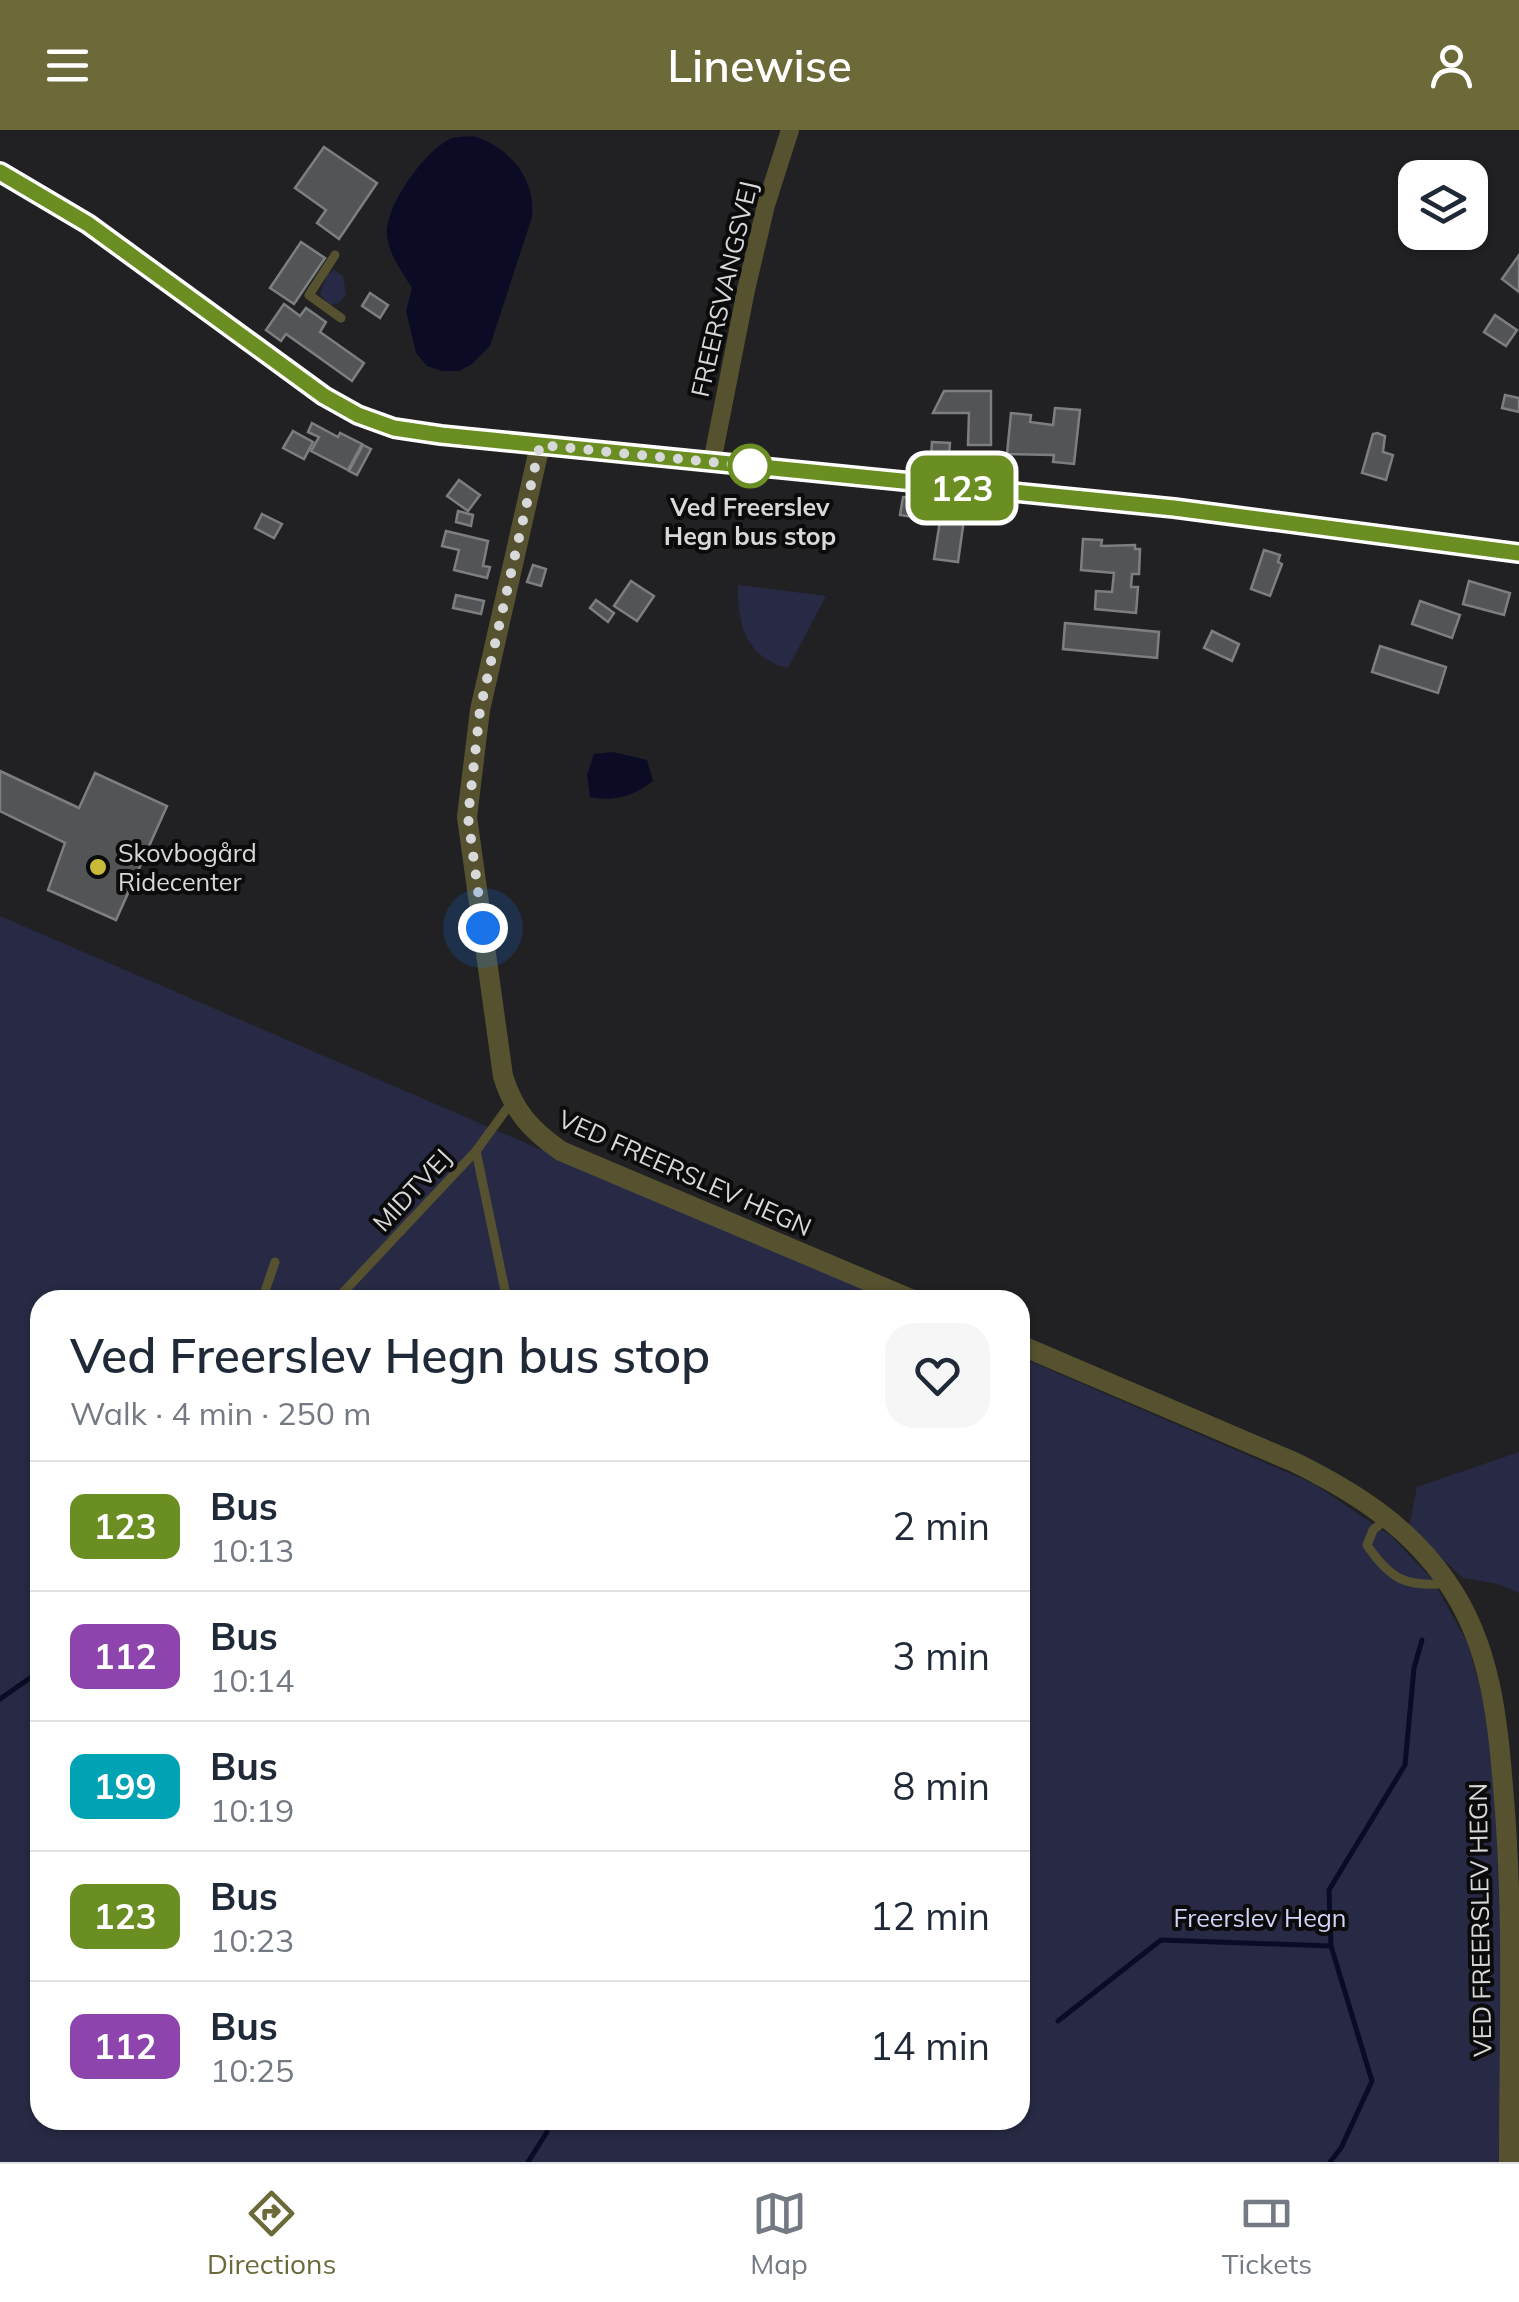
<!DOCTYPE html>
<html lang="en">
<head>
<meta charset="utf-8">
<style>
	body { margin:0; font-family:Mulish,sans-serif; background:#f6f6f7; color:#1f2937; height:100vh; display:flex; flex-direction:column; font-size:38px; white-space:nowrap }
	* { box-sizing:border-box; margin:0 }
	p { font-size:32px; color:#747a83 }
	.icon { flex:none; width:55px; height:55px; fill:none; stroke:currentColor; stroke-width:2; stroke-linecap:round; stroke-linejoin:round }
	.map { position:relative; flex:1; overflow:hidden }
	.panel { position:absolute; left:30px; top:1160px; width:1000px; height:840px; display:flex; flex-direction:column; background:#fff; border-radius:30px; box-shadow:0 2px 8px #0004 }
	.panel>* { flex:none }
	.badge { padding:0 20px; border-radius:15px; font-size:35px; line-height:65px }
	.buttons { position:absolute; left:1398px; top:30px; display:grid; gap:20px }
	.buttons a { display:grid; place-items:center; width:90px; height:90px; border-radius:20px; background:#fff; box-shadow:0 2px 8px #0004; font-size:50px }
	.you { position:absolute; width:50px; height:50px; margin:-25px; border:8px solid #fff; border-radius:50%; background:#1a73e8; box-shadow:0 0 0 15px #1a73e833 }
	.map>.badge { position:absolute; translate:-50% -50%; box-shadow:0 0 0 5px #fff }
	.round { display:grid; place-items:center; flex:none; width:105px; height:105px; border-radius:30px; background:#f6f6f7 }
	.headline { display:flex; align-items:center; justify-content:space-between; height:170px; padding:0 40px }
	h1 { font-size:48px; font-weight:600; line-height:75px }
	ul { padding:0; list-style:none }
	li { display:flex; align-items:center; gap:30px; height:130px; padding:0 40px; border-top:2px solid #e0e1e3 }
	li div { flex:1 }
	li b { display:block; font-size:38px }
	li em { font-style:normal }
	li .badge { min-width:110px; font-weight:700; text-align:center }
	header { display:flex; justify-content:space-between; align-items:center; height:130px; padding:0 40px; background:#6b6a38; color:#fff; font-size:45px; font-weight:600 }
	.tabs { display:flex; justify-content:space-around; align-items:center; height:140px; border-top:2px solid #e0e1e3; background:#fff; font-size:28px; color:#747a83 }
	.tabs a { display:grid; justify-items:center; gap:5px }
	.tabs .current { color:#6b6a38 }
	.map>svg:first-child { display:block }
	.green { fill:#282a45 }
	.water { fill:#0b0b26 }
	.lines { fill:none; stroke-linecap:round; stroke-linejoin:round }
	.stream { stroke:#0b0b26; stroke-width:5 }
	.building { fill:#535456; stroke:#7d7e81; stroke-width:2.5 }
	.service { stroke:#565230; stroke-width:9 }
	.minor { stroke:#565230; stroke-width:18 }
	.tertiary { stroke:#565230; stroke-width:20 }
	.line-casing { stroke:#fff; stroke-width:22 }
	.line { stroke:#6b8e23; stroke-width:15 }
	.walk { stroke:#d7d8d9; stroke-width:10; stroke-dasharray:0 18 }
	.stop-dot { fill:#fff; stroke:#6b8e23; stroke-width:5 }
	.poi-dot { fill:#c9ba3a; stroke:#0b0b0c; stroke-width:4 }
	.labels { text-anchor:middle; stroke-width:8; stroke-linejoin:round; paint-order:stroke }
	.street-label { font-size:25px; fill:#d7d8d9; stroke:#0b0b0c }
	.stop-label { font-size:25px; font-weight:bold; fill:#d7d8d9; stroke:#0b0b0c }
	.poi-label { font-size:25px; fill:#d7d8d9; stroke:#0b0b0c; text-anchor:start }
	.park-label { font-size:25px; fill:#d1d5fa; stroke:#0b0b0c }
</style>
</head>
<body>
<header><svg class="icon" aria-label="menu" viewBox="0 0 24 24"><path d="M4 6h16M4 12h16M4 18h16"/></svg>Linewise<svg class="icon" aria-label="person" viewBox="0 0 24 24"><circle cx="12" cy="8" r="4"/><path d="M4 21q1-7 8-7t8 7"/></svg></header>
<div class="map">
<svg width="1519" height="2032" viewBox="0 0 1519 2032">
	<rect width="100%" height="100%" fill="#212124"/>
	<g class="green">
		<path d="M334,140l9,6 3,19 -7,8 -9,2 -10,-11 7,-19z"/>
		<path d="M738,455l88,11 -38,72c-42,-10 -51,-44 -50,-83z"/>
		<path d="M0,786l889,384h-849v820h980v-763l294,127 77,52 41,43 35,63 23,79 10,132 4,309h-1504z"/>
		<path d="M1519,1322v141l-21,-9 -35,-6 -54,-51 8,-40z"/>
	</g>
	<g class="water">
		<path d="M473,6c37,11 63,43 59,81l-42,129 -18,18 -13,7h-17l-15,-5 -11,-13 -10,-42 6,-23c-10,-16 -22,-32 -25,-51 -4,-28 37,-86 63,-98 6,-3 16,-2 23,-3z"/>
		<path d="M613,622l34,8 6,21c-20,15 -38,21 -63,16l-3,-22 7,-21z"/>
	</g>
	<g class="lines">
		<g class="stream">
			<path d="M0,1569l40,-28"/>
			<path d="M1058,1891l103,-81 170,6"/>
			<path d="M528,2032l19,-30"/>
			<path d="M1330,2032l11,-14 31,-67 -41,-135 -2,-56 76,-125 9,-97 8,-28"/>
		</g>
	</g>
	<g class="building">
		<path d="M324,17l53,36 -38,56 -22,-16 9,-13 -31,-22z"/>
		<path d="M301,112l24,16 -31,46 -24,-16z"/>
		<path d="M1519,125v37l-17,-13z"/>
		<path d="M370,163l18,12 -8,13 -18,-12z"/>
		<path d="M284,174l16,12 6,-8 20,14 -6,10 44,31 -12,18 -66,-47 -5,7 -15,-11z"/>
		<path d="M1495,185l22,15 -11,16 -22,-14z"/>
		<path d="M944,261h47v54h-23l1,-32h-36z"/>
		<path d="M1505,265l14,3v14l-17,-4z"/>
		<path d="M1055,278l25,2 -6,54 -21,-2 1,-7 -47,-1 4,-41 20,2 -1,7 23,3z"/>
		<path d="M312,293l26,14 2,-4 22,11 -14,26 -37,-19 8,-14 -11,-5z"/>
		<path d="M293,301l20,11 -9,17 -21,-11z"/>
		<path d="M1377,303l8,3 -2,16 10,3 -7,25 -24,-7 11,-39z"/>
		<path d="M932,312l18,1 -1,11 -18,2z"/>
		<path d="M363,315l8,4 -14,26 -8,-4z"/>
		<path d="M459,350l21,15 -12,16 -21,-15z"/>
		<path d="M913,363l22,4 -1,6 32,2 -8,57 -24,-3 6,-38 -40,-6 3,-18 9,1z"/>
		<path d="M458,381l15,4 -2,11 -15,-4z"/>
		<path d="M262,384l20,10 -8,14 -19,-10z"/>
		<path d="M446,401l42,10 -5,25 7,1 -3,11 -33,-8 5,-20 -17,-4z"/>
		<path d="M1083,409l19,1 -1,6 34,-1v4h5l-1,25h-7l-1,13h7l-2,26 -41,-4 1,-18 16,1 2,-19 -33,-3z"/>
		<path d="M1264,420l16,5 -2,7 4,2 -12,32 -19,-7z"/>
		<path d="M533,435l13,4 -5,17 -14,-4z"/>
		<path d="M631,451l23,15 -17,25 -23,-15z"/>
		<path d="M1469,451l41,12 -6,22 -41,-11z"/>
		<path d="M456,465l28,6 -3,13 -28,-6z"/>
		<path d="M596,470l18,13 -6,9 -18,-14z"/>
		<path d="M1420,471l40,14 -8,23 -40,-14z"/>
		<path d="M1065,493l94,9 -2,26 -94,-9z"/>
		<path d="M1212,501l27,13 -7,17 -28,-13z"/>
		<path d="M1380,516l66,21 -8,26 -66,-21z"/>
		<path d="M0,641l79,37 16,-35 72,33 -51,114 -68,-30 17,-47 -65,-32z"/>
	</g>
	<g class="lines">
		<g class="service">
			<path d="M335,125l-26,40 32,23"/>
			<path d="M476,1021l31,149"/>
			<path d="M262,1170l13,-38"/>
			<path d="M336,1170l140,-149 35,-48"/>
			<path d="M1385,1390l-12,10 -6,15c23,34 39,43 81,38"/>
		</g>
		<path class="minor" d="M712,332l34,-172 20,-85 24,-75"/>
		<g class="tertiary">
			<path d="M0,42l88,52 236,172 34,19 36,12 47,8 734,73 344,45"/>
			<path d="M540,315l-60,265 -13,107 36,259c11,36 28,54 58,75l352,149"/>
			<path d="M1020,1215l274,117c59,29 115,64 153,120 45,64 51,141 57,217 10,120 5,242 5,363"/>
		</g>
	</g>
	<g class="lines">
		<g class="line-casing">
			<path id="line" d="M0,42l88,52 236,172 34,19 36,13 47,7 733,73 345,45"/>
		</g>
		<use href="#line" class="line"/>
		<path class="walk" d="M483,798l-15,-111 12,-107 60,-265 210,21"/>
	</g>
	<circle class="stop-dot" cx="750" cy="336" r="20"/>
	<circle class="poi-dot" cx="98" cy="737" r="10"/>
	<g class="labels">
		<g class="street-label">
			<text transform="translate(724 159) rotate(-77)" y="9">FREERSVANGSVEJ</text>
			<text transform="translate(685 1043) rotate(24)" y="9">VED FREERSLEV HEGN</text>
			<text transform="translate(412 1060) rotate(-47)" y="9">MIDTVEJ</text>
			<text transform="translate(1480 1790) rotate(-91)" y="9">VED FREERSLEV HEGN</text>
		</g>
		<g class="stop-label">
			<text x="750" y="386">Ved Freerslev<tspan x="750" dy="29">Hegn bus stop</tspan></text>
		</g>
		<g class="poi-label">
			<text x="118" y="732">Skovbogård<tspan x="118" dy="29">Ridecenter</tspan></text>
		</g>
		<g class="park-label">
			<text x="1260" y="1797">Freerslev Hegn</text>
		</g>
	</g>
</svg>
<div class="buttons">
<a><svg class="icon" aria-label="layers" viewBox="0 0 24 24"><path d="M12 4l9 5-9 5-9-5zM3 14l9 5 9-5"/></svg></a>
</div>
<div class="you" style="left:483px;top:798px"></div>
<b class="badge" style="left:962px;top:358px;background:#6b8e23;color:#fff">123</b>
<section class="panel">
<div class="headline"><div><h1>Ved Freerslev Hegn bus stop</h1><p>Walk · 4 min · 250 m</p></div><a class="round"><svg class="icon" aria-label="heart" viewBox="0 0 24 24"><path d="M12 20l-8-8c-3-5 5-10 8-4 3-6 11-1 8 4z"/></svg></a></div>
<ul>
<li><span class="badge" style="background:#6b8e23;color:#fff">123</span><div><b>Bus</b><p>10:13</p></div><em>2 min</em></li>
<li><span class="badge" style="background:#8e44ad;color:#fff">112</span><div><b>Bus</b><p>10:14</p></div><em>3 min</em></li>
<li><span class="badge" style="background:#00a3b4;color:#fff">199</span><div><b>Bus</b><p>10:19</p></div><em>8 min</em></li>
<li><span class="badge" style="background:#6b8e23;color:#fff">123</span><div><b>Bus</b><p>10:23</p></div><em>12 min</em></li>
<li><span class="badge" style="background:#8e44ad;color:#fff">112</span><div><b>Bus</b><p>10:25</p></div><em>14 min</em></li>
</ul>
</section>
</div>
<nav class="tabs">
<a class="current"><svg class="icon" aria-label="directions" viewBox="0 0 24 24"><path d="M12 3l9 9-9 9-9-9zM9 14v-3h6M13 9l2 2-2 2"/></svg>Directions</a>
<a><svg class="icon" aria-label="map" viewBox="0 0 24 24"><path d="M3 6l6-2 6 2 6-2v14l-6 2-6-2-6 2zM9 4v14M15 6v14"/></svg>Map</a>
<a><svg class="icon" aria-label="tickets" viewBox="0 0 24 24"><path d="M3 7h18v10H3zM15 7v10"/></svg>Tickets</a>
</nav>
</body>
</html>
